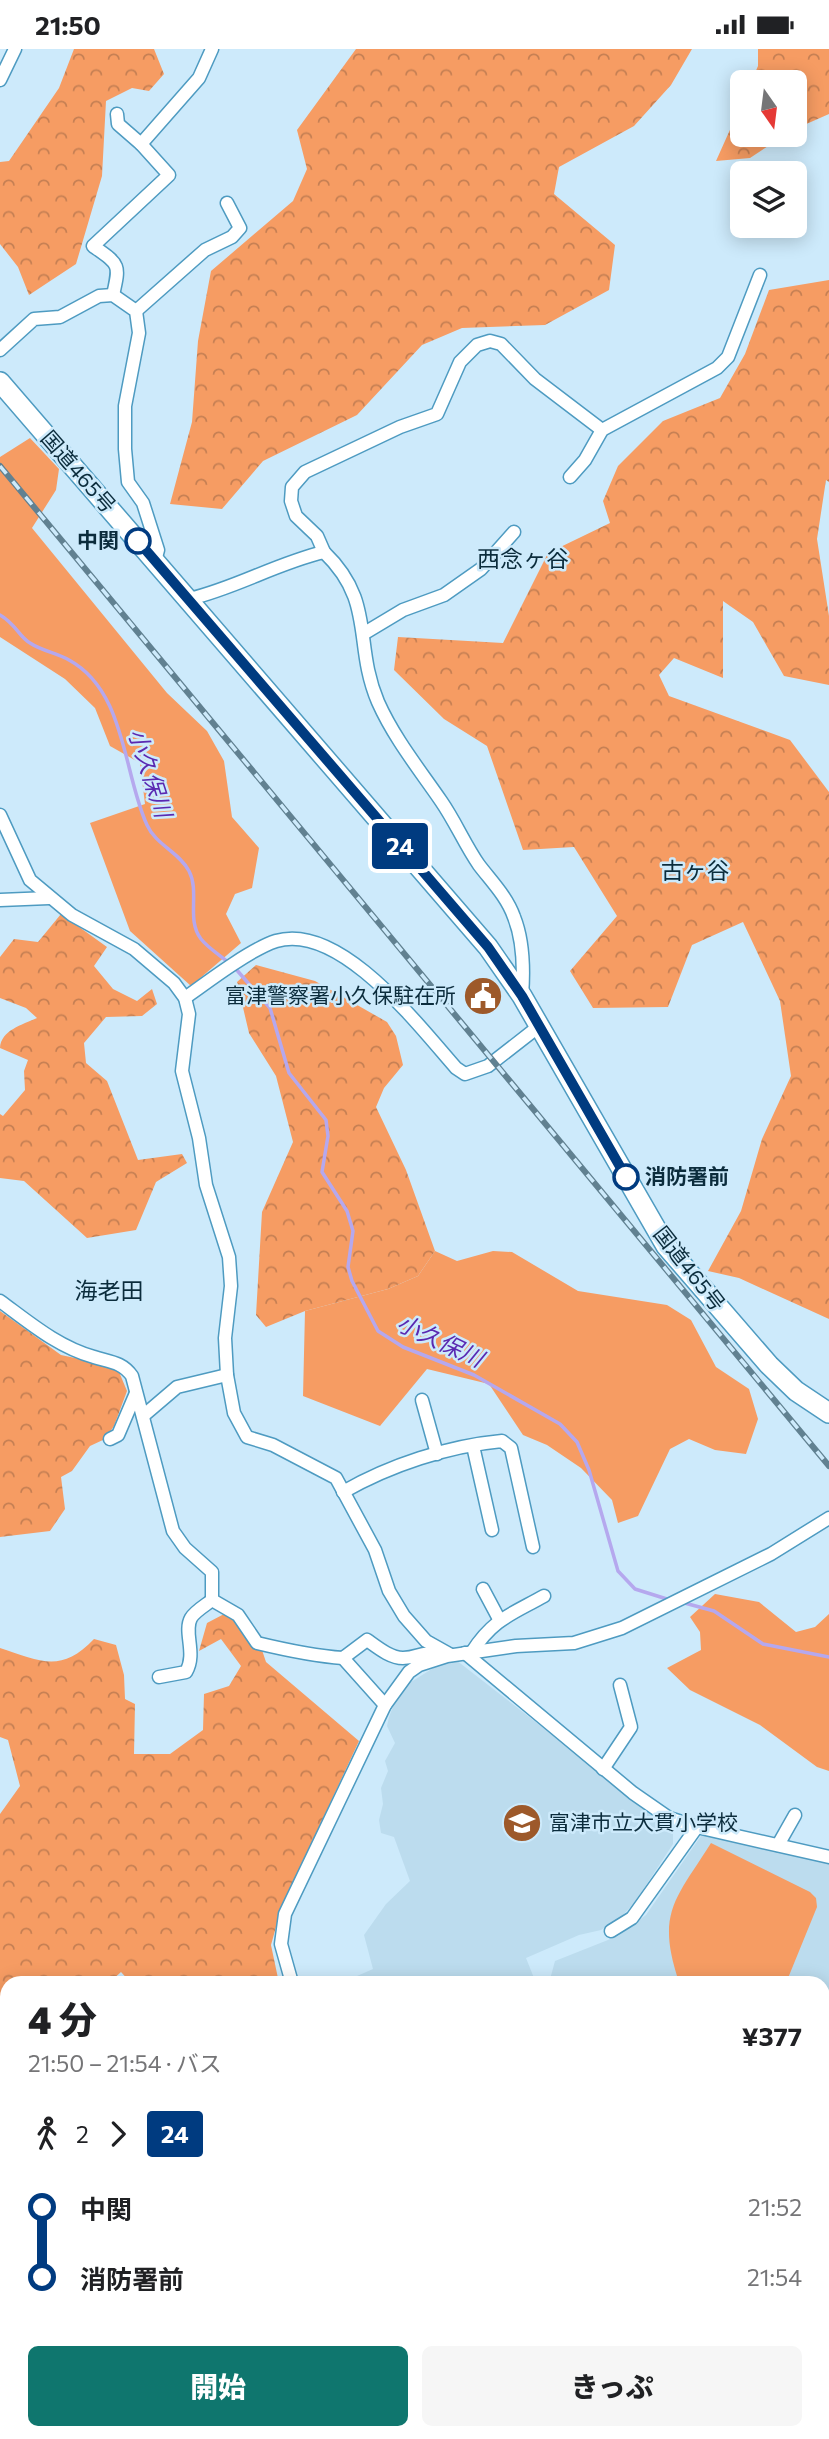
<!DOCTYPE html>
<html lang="ja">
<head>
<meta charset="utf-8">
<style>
	body { margin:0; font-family:Commissioner,"Noto Sans JP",sans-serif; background:#f6f6f6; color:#202124; height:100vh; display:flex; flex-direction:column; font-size:26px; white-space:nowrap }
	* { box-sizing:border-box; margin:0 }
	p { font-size:23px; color:#757577 }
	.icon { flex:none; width:38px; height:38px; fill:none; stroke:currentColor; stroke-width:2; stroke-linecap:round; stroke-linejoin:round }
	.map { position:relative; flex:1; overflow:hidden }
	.details { position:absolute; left:0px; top:1927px; width:830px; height:464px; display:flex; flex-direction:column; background:#fff; border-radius:21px 21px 0 0; box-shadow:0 4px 18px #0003 }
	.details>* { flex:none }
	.badge { padding:0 14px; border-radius:5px; font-size:24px; line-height:46px }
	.needle { width:46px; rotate:166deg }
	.tools { position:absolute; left:730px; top:21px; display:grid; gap:14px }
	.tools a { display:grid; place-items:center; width:77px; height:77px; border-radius:10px; background:#fff; box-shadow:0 4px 18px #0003; font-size:35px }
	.map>.badge { position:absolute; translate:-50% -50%; box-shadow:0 0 0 4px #fff }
	.legs { display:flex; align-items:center; gap:10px; height:77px; padding:0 28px; font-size:23px }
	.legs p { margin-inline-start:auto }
	.summary { display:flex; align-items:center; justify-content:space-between; height:119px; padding:0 28px }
	h1 { font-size:38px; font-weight:800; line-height:52px }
	.button { display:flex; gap:14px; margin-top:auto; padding:14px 28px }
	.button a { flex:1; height:80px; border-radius:10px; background:#0f766e; color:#fff; font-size:28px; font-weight:800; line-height:80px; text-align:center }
	.button a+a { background:#f6f6f6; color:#202124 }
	ul { padding:0 28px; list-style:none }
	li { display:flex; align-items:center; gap:24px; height:70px; font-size:26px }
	li i { display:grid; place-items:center; width:10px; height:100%; margin:0 9px; background:currentColor }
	li i::after { content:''; width:18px; height:18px; margin:-9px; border:5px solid; border-radius:50%; background:#fff }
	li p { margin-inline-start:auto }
	li:first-child i { background:linear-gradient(#0000 50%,currentColor 0) }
	li:last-child i { background:linear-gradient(currentColor 50%,#0000 0) }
	.status { display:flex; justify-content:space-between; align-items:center; height:49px; padding:0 35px; background:#fff; direction:ltr }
	.status svg { height:19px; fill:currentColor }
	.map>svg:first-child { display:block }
	.built { fill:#bcdcee }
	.grass { fill:#f69c63 }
	.forest { fill:url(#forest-crowns) }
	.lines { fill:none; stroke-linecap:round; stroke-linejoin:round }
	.stream { stroke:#b5a8ee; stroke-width:3.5 }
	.minor-casing { stroke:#4e9bc1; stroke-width:15 }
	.tertiary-casing { stroke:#4e9bc1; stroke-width:17 }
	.trunk-casing { stroke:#4e9bc1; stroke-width:22 }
	.minor { stroke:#fff; stroke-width:12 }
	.tertiary { stroke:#fff; stroke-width:14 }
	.trunk { stroke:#fff; stroke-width:19 }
	.rail-casing { stroke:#618191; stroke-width:6 }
	.rail { stroke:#cdeafb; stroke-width:3.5; stroke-dasharray:10; stroke-linecap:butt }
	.line-1-casing { stroke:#fff; stroke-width:16 }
	.line-1 { stroke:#003b80; stroke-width:10 }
	.stop-1-dot { fill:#fff; stroke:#003b80; stroke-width:3.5 }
	.labels { text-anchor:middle; stroke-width:5; stroke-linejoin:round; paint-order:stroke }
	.street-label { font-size:21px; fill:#0b2c3c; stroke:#cdeafb }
	.stop-label { font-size:21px; font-weight:bold; fill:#0b2c3c; stroke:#cdeafb; text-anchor:end }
	.poi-label { font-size:21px; fill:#0b2c3c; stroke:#cdeafb; text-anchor:end }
	.neighbourhood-label { font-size:23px; fill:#0b2c3c; stroke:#cdeafb }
	.water-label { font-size:23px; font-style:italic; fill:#5a29b1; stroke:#cdeafb }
</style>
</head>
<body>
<div class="status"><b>21:50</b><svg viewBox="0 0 49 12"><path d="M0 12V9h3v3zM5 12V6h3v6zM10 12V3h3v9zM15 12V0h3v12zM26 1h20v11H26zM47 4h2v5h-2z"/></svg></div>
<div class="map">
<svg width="829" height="2390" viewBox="0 0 829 2390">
	<defs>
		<pattern id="forest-crowns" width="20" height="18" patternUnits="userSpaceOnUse" patternTransform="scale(1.75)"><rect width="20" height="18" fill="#f69c63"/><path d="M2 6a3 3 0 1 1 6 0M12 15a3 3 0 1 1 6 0" fill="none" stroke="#c57f53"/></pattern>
	</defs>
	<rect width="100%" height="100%" fill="#cdeafb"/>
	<g class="built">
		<path d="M456,1611l212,165 5,6v13l-38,58 -13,14 -21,14 -22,5 -53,23 10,25h-195l32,-14 -9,-34 22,-31 24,-23 -16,-44 -13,-4 -2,-13 4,-16 -2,-16 7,-17 -3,-10 10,-18 -8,-17 2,-9 5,-13 17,-22 24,-15z"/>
		<path d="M703,1784l126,31v289l-7,-1v-169h-273l6,-22 63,-25 28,-21z"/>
	</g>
	<g class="grass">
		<path d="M30,389l29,31 -3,21 -24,38 135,165 40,38 17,30 8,56 27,31 -7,40 -17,6 -9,20 15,29 -50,43 -61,-55 -40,-108 55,-19 -5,-41 -30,-17 -15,-38 -30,-29 -65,-42v-180z"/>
		<path d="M435,1202l22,10 36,-10 19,1 66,39 89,14 24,15 25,47 33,22 9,30 -12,35 -31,-4 -26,-11 -19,10 -32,67 -20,7 -6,-23 -31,-32 -34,-23 -24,-10 -34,-51 -62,-15 -47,57 -77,-30 2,-85 83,-22 30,-13z"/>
		<path d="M715,1545l44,8 37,30 19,-5 14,-13v157l-12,-4 -57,-42 -70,-35 -23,-22 34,-18 -1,-18 -10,-15z"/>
		<path d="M711,1794l99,49 6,6 1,9 -31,76 -107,-1c-23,-69 -4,-82 32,-139z"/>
	</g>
	<g class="forest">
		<path d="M74,0h80l10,25 -15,17 -17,-3 -26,13 -4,75 -26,88 -47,31 -11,-28 -18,-23v-82l9,-1 50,-73z"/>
		<path d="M356,0h336l-21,36 -37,41 -75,41 -5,27 61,51 -6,45 -64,35 -83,3 -40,17 -65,70 -94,46 -41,48 -52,-5 22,-82 6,-81 13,-70 82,-70 14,-32 -10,-39z"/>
		<path d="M758,0h71v65l-34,15 -1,-47h-43l7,-16z"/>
		<path d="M742,54v32h43l-35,23 -34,3z"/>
		<path d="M829,231v202l-3,-2 -9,59 12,77v69l-45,-9 -31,-54 -30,-21v77l-49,-20 -15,17 10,21 121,44 39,52v527l-90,-41 -31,-7 33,-60 21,-72 29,-63 -11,-75 -37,-79 -51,23 -24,62 -75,1 -23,-37 47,-55 -43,-69 -51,3 -36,-104 -43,-27 -50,-49 4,-33 105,6 45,-90 62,-30 -7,-22 15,-35 45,-45 57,-23 25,-44 24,-64z"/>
		<path d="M61,865l46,33 -13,19 19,23 24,12 15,-12 5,15 -15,12 -36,1 -22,26 2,20 21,18 31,79 44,-6 5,9 -31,19 -20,48 -49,8 -63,-57 -24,-3v-64l3,2 22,-26 -1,-19 4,-11 -28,-12c1,-18 22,-23 37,-30l-11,-10 -26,-10v-41l14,-18 24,3z"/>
		<path d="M256,916l59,16 72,41 9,14 7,29 -19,23 -8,19 30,63 29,81 -17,25 -30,13 -83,22 -39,16 -10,-12 6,-103 31,-70 -17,-66 -27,-43 -12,-51z"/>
		<path d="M0,1262l61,44 56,12 10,24 -13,35 -9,13 -15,7 -18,25 -11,6 4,32 -15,22 -50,6z"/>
		<path d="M226,1564l36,37 4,12 93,79 -78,168 -10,36 8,38h-148l-10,-11 -12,11h-102v422l-7,15v-606l20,-28 -12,-46 -8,-3v-89c40,13 61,26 94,-9l22,6 8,30 1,24 10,5 -1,50h36l33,-24 1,-36 25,-8 12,-20 -20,-27 -22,12 8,-28z"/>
		<path d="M829,2146v244h-91l-2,-6h86v-236z"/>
		<path d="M179,2384h301l-12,6h-287z"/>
	</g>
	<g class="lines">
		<g class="stream">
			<path d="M0,566c16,9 19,22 30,28 12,8 27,10 39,17 57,31 54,113 78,165 9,20 32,27 42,46 11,21 -3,49 12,68 7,9 19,16 28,24"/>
			<path d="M235,919l35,40 19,65 37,47 2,16 -6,36 25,39 6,20 -5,36 4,14 26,50 25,16 71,28 86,49 17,18 12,28 29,101 17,18 35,11"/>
			<path d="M681,1553l33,9 49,33 66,13"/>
		</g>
		<g class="minor-casing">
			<g id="minor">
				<path d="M0,31l15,-31"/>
				<path d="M141,95l58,-66 13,-29"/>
				<path d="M113,246c7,-31 7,-30 -20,-49l76,-71 -28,-31 -23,-20 -1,-10"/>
				<path d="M136,262l69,-61 27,-13 8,-9 -13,-25"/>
				<path d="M0,301l34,-31 26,-2 39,-21 14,-1 23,16 3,22 -14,73v43l3,33 15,21 15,47 -3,11"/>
				<path d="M570,428l15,-17 17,-30 115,-62 11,-11 32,-82"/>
				<path d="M324,503l-7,-16 -21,-20 -5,-15 1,-14 13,-15 95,-45 37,-13 23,-52 17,-17 13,-4 11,3 34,35 67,51"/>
				<path d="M189,550c47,-11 88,-36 135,-47 52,50 29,91 54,150 16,36 41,67 63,99 14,20 24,44 38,64 13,17 28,32 35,52 10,25 10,53 8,79"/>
				<path d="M363,585l40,-24 41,-15 37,-26 33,-37"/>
				<path d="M0,766l30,65 42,35 62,34 40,34 11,15 4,16 -7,57 17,67 7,47 23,72 2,29 -6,52 2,37 7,38 13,24 26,8 63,33 39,72 14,41 15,25 22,25 25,14"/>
				<path d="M0,851l49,-2"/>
				<path d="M185,949c22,-16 66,-49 91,-57 64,-19 142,84 180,127l9,6 23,-8 50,-39"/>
				<path d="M0,1252c30,22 58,46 94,56 16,5 28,5 38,19l41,155 12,17 27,24v28l26,15 19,28c29,7 56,13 86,15l24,-18c10,7 23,18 36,18 17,0 17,-8 40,-3"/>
				<path d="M422,1351l15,54"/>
				<path d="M143,1367l34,-29 50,-12"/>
				<path d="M110,1390l8,-4 18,-42"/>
				<path d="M473,1397l19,84"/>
				<path d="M343,1443c47,-27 105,-46 159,-51l9,7 22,99"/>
				<path d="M483,1540l16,30"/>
				<path d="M472,1603c21,-33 40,-38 72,-56"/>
				<path d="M465,1604l168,140 36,25 28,9 132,30"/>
				<path d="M343,1609l42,47"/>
				<path d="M159,1628l27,-5c11,-19 -3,-40 5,-54 4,-7 15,-13 21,-18"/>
				<path d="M603,1720l28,-42 -11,-42"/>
				<path d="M778,1796l17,-30"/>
				<path d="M611,1882l21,-13 65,-91"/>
				<path d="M292,1934l-11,-39 4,-30 100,-209 24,-33 10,-7 28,-9 69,-10 58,-3 48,-15 149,-74 58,-36"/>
				<path d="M822,2103l7,1"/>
				<path d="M709,2384l3,6"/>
				<path d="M71,2390l1,-6"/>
			</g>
		</g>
		<g class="tertiary-casing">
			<path id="tertiary" d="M540,2384v6"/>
		</g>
		<g class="trunk-casing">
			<path id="trunk" d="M0,333l488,565 34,49 144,250 103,119 27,26 33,22"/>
		</g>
		<use href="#minor" class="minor"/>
		<use href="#tertiary" class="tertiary"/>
		<use href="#trunk" class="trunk"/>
		<g class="rail-casing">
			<path id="rail" d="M0,417l829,1000"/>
		</g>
		<use href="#rail" class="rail"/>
	</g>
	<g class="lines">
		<g class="line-1-casing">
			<path id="line-1" d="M138,492l350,406 34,49 104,181"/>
		</g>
		<use href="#line-1" class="line-1"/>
	</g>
	<defs>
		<g id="civic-disc" transform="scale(2.0125)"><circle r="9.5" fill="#9d592a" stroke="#cdeafb"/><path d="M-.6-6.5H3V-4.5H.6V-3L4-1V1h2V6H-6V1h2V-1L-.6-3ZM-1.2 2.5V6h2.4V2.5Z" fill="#fff"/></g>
		<g id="school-disc" transform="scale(2.0125)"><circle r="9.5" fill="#9d592a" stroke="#cdeafb"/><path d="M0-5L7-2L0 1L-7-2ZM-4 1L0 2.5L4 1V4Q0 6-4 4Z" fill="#fff"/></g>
	</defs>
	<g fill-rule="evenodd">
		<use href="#civic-disc" x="483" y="947"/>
		<use href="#school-disc" x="522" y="1774"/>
	</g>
	<g class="stop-1-dot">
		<circle cx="138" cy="492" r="12"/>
		<circle cx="626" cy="1128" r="12"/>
	</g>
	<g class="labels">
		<g class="street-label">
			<text transform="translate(78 423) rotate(49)" y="7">国道465号</text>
			<text transform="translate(689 1220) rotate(52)" y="7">国道465号</text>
		</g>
		<g class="stop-label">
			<text x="119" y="499">中関</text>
			<text x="645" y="1135" text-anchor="start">消防署前</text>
		</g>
		<g class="poi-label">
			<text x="456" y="954">富津警察署小久保駐在所</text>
			<text x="549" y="1781" text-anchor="start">富津市立大貫小学校</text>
		</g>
		<g class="neighbourhood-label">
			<text x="523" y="518">西念ヶ谷</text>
			<text x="695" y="830">古ヶ谷</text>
			<text x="109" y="1250">海老田</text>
		</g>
		<g class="water-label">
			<text transform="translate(150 724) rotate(72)" y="8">小久保川</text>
			<text transform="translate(440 1292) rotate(25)" y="8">小久保川</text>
		</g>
	</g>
</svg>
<div class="tools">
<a><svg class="needle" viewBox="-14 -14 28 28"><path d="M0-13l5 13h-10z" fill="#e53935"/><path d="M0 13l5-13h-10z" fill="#757577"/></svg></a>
<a><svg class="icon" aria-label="layers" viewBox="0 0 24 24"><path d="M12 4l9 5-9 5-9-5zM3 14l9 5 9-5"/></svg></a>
</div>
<b class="badge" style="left:400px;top:797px;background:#003b80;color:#fff">24</b>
<section class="details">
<div class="summary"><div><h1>4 分</h1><p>21:50 – 21:54 · バス</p></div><b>¥377</b></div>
<div class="legs"><svg class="icon" aria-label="walk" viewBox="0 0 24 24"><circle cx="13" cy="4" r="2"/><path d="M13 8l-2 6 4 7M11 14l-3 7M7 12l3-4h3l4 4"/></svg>2<svg class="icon" aria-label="forward" viewBox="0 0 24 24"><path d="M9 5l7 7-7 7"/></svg><b class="badge" style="background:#003b80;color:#fff">24</b></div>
<ul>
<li><i style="color:#003b80"></i><b>中関</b><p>21:52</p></li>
<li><i style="color:#003b80"></i><b>消防署前</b><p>21:54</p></li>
</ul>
<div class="button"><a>開始</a><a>きっぷ</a></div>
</section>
</div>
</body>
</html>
